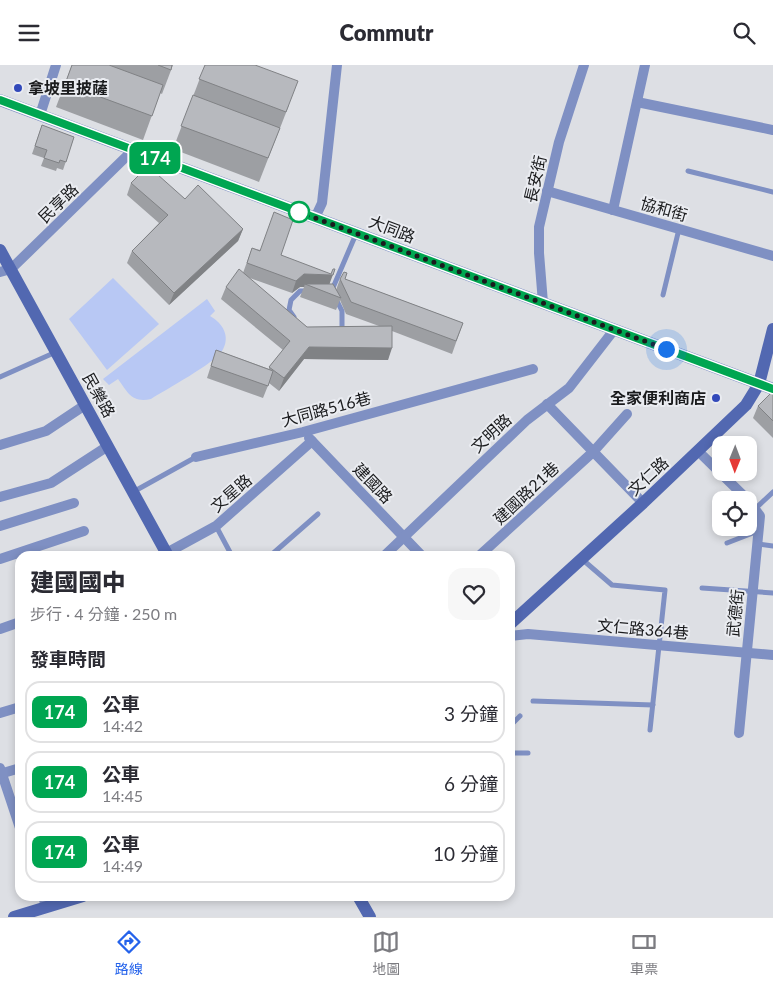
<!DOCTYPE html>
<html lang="zh-TW">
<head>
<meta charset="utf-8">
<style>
	body { margin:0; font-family:Lato,"Noto Sans TC",sans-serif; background:#f7f7f7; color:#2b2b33; height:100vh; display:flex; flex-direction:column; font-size:19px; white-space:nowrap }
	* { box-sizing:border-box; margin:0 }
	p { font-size:16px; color:#7c7c81 }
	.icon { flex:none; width:28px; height:28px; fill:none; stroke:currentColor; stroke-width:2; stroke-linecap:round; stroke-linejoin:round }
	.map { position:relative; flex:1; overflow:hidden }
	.sheet { position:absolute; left:15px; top:486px; width:500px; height:350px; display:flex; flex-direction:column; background:#fff; border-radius:15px; box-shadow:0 2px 8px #0003 }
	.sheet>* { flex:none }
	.badge { padding:0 10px; border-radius:8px; font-size:18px; line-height:32px }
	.needle { width:32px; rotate:181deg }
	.tools { position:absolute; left:712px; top:371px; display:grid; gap:10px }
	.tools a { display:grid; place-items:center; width:45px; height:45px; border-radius:10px; background:#fff; box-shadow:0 2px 8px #0003; font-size:25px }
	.you { position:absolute; width:25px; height:25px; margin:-12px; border:4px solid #fff; border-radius:50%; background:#1a73e8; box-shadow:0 0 0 8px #1a73e833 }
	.map>.badge { position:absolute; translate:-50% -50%; box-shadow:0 0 0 2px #fff }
	h2 { padding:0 15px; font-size:19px; line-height:45px }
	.round { display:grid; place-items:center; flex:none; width:52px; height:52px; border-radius:15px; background:#f7f7f7 }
	.headline { display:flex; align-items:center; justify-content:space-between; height:85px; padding:0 15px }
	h1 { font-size:24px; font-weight:800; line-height:38px }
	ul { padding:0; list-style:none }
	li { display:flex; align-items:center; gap:15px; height:62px; margin:0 10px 8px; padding:0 5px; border:2px solid #e1e1e2; border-radius:15px }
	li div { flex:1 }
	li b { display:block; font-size:19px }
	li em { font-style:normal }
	li .badge { min-width:55px; font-weight:700; text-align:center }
	header { display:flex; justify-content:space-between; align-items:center; height:65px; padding:0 15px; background:#fff; font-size:22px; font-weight:800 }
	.tabs { display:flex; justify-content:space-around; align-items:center; height:70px; border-top:1px solid #e1e1e2; background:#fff; font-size:14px; color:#7c7c81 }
	.tabs a { display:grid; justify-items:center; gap:2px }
	.tabs .on { color:#2563eb }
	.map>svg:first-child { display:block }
	.pitch { fill:#b8c8f4 }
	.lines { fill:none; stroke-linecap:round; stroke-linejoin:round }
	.service { stroke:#7f90c3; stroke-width:5 }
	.minor { stroke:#7f90c3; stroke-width:10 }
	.tertiary { stroke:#7f90c3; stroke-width:12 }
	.secondary { stroke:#5268b1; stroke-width:12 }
	.wall { fill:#9d9fa3; fill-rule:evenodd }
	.shaded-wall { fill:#808285 }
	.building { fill:#b7b9be; stroke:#808285 }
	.line-casing { stroke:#fff; stroke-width:11 }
	.line { stroke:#00a651; stroke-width:8 }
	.walk { stroke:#1a1b1d; stroke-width:5; stroke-dasharray:0 9 }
	.poi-dot { fill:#3249ba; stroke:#eaecf1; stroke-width:2 }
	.stop-dot { fill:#fff; stroke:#00a651; stroke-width:2.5 }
	.labels { text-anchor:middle; stroke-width:4; stroke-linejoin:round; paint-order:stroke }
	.poi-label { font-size:16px; font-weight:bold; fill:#1a1b1d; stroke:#eaecf1; text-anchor:start }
	.street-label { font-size:16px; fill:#1a1b1d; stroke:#eaecf1 }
</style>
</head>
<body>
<header><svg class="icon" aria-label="menu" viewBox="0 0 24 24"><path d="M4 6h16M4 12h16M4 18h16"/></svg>Commutr<svg class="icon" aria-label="search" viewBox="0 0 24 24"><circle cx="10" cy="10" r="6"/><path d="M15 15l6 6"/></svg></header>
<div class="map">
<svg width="773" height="852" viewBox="0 0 773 852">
	<rect width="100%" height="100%" fill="#dddfe4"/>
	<g class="pitch">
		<path d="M113,213l46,46 -52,46 -38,-51z"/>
		<path d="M207,234l8,12 -5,5c13,7 21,21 12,35 -7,12 -57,39 -71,48 -19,4 -23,-6 -33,-20l-9,6 -6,-6z"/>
	</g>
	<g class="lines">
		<g class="service">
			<path d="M688,106l85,21"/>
			<path d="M332,225l24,-56"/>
			<path d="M663,230l16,-66"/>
			<path d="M336,234l6,12v18l-2,1"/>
			<path d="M294,252l-5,-7 2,-10 9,-9h9"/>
			<path d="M0,312l56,-25"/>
			<path d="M133,427l63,-35"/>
			<path d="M756,443l17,-16"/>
			<path d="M216,461l16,30"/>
			<path d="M727,478l31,-12"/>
			<path d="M758,479l15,2"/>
			<path d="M270,491l48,-42"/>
			<path d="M583,495l29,25 53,5 -15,140"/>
			<path d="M702,523l71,5"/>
			<path d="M533,636l120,4"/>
			<path d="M510,661l10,-10"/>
			<path d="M510,688h18"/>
		</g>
		<g class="minor">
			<path d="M637,37l136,28"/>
			<path d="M40,50l16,-50"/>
			<path d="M547,126l226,65"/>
			<path d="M613,145l32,-145"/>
			<path d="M315,153l7,-15 15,-138"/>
			<path d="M0,207l11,-3 122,-119"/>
			<path d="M543,238l-4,-50v-26l20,-85 25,-77"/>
			<path d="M547,339l96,99"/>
			<path d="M309,373l113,118"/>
			<path d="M0,380l46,-14 39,-26"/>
			<path d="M698,386l50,49"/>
			<path d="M196,392l107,-25 230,-63"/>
			<path d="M0,432l51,-14 57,-37"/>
			<path d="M0,461l74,-23"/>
			<path d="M161,491l55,-30 96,-85"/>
			<path d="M384,491l143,-136 42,-32 45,-58"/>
			<path d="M479,491l114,-104 34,-38"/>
			<path d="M0,494l84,-28"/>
			<path d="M0,564l20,-7"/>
			<path d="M510,571l18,-2 245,21"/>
			<path d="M0,648l20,-6"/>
			<path d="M739,668l21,-217 -11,-15"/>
			<path d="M0,703l20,60"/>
			<path d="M0,709l20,-6"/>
			<path d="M43,831l3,11"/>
		</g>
		<path class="tertiary" d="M0,35l773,289"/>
		<g class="secondary">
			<path d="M0,185l168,306"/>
			<path d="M510,559l133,-121 103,-98 13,-21 14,-55"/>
			<path d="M358,831l12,21"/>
			<path d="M14,852l69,-21"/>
		</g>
	</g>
	<g class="wall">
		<path d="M72,0h101l-11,29 -2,-1 -17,47 -87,-33z"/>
		<path d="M205,0l84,40 -30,77 -86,-33z"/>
		<path d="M42,60l32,12 -11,33 -6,-2 -1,3 -15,-5 3,-8 -12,-4z"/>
		<path d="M131,118l112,46 -5,12 -69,64 -42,-42 5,-12 27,-28 -32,-28z"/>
		<path d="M252,183l29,7 49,29 6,6 4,-11h5l118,44 -11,31 -60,-23 -4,29 -84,-1 -25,32 -10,-8 -6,15 -56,-20 9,-28 53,19v-2l14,-17 -62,-51 5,-12 17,-14zM247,212l45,16 8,-6h4l-4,10 36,13 4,-10 6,14 33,12 -72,1z"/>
		<path d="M773,328v45l-20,-20 5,-12z"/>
	</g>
	<g class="shaded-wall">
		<path d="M243,164l-5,12 -69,64 5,-12z"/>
		<path d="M335,204l-7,19 -23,-4 -1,3h-4l-8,6 4,-12 8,-7 29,1z"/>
		<path d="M309,282l83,1 -4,12 -84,-1 -25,32 5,-13z"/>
	</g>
	<g class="building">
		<path d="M72,0h37l54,20 -11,31 -87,-32z"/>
		<path d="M158,0h14l-1,5z"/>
		<path d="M205,0h50l43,16 -12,31 -87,-33z"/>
		<path d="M193,30l87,33 -12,30 -87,-32z"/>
		<path d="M42,60l32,12 -8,25 -6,-2 -1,3 -15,-5 3,-8 -12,-4z"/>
		<path d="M148,101l37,33 13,-14 45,44 -69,64 -42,-42 36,-36 -37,-32z"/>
		<path d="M274,147l19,8 -12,35 50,19 2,-5h2l-2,6 -29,-1 -8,7 -49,-18 5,-15 8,3z"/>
		<path d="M239,204l68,58 85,-1v22l-83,-1 -25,31 -15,-11 21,-26 -64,-54z"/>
		<path d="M344,207l3,1 -2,6 118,44 -7,18 -105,-39 -11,-23z"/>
		<path d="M305,219h28l8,14z"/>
		<path d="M216,285l57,21 -5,15 -57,-20z"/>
		<path d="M771,328h2v28l-15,-15z"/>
	</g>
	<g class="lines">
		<g class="line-casing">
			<path id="line" d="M0,35l773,289"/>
		</g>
		<use href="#line" class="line"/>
		<path class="walk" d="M299,147l367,137"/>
	</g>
	<g class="poi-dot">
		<circle cx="18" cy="23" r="5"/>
		<circle cx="716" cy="333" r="5"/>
	</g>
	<circle class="stop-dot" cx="299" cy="147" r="10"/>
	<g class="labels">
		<g class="poi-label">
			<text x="28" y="29">拿坡里披薩</text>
			<text x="706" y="339" text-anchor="end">全家便利商店</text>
		</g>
		<g class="street-label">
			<text transform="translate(535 114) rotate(-77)" y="6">長安街</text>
			<text transform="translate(58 138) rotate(-44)" y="6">民享路</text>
			<text transform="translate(664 144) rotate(16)" y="6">協和街</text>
			<text transform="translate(392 164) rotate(21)" y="6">大同路</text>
			<text transform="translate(99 330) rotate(61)" y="6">民樂路</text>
			<text transform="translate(326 344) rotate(-15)" y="6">大同路516巷</text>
			<text transform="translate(491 368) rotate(-43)" y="6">文明路</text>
			<text transform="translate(648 411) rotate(-43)" y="6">文仁路</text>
			<text transform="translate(373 418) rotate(46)" y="6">建國路</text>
			<text transform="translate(231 428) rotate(-41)" y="6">文星路</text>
			<text transform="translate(526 428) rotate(-43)" y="6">建國路21巷</text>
			<text transform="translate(735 548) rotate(-84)" y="6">武德街</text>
			<text transform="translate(643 564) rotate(5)" y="6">文仁路364巷</text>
		</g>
	</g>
</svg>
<div class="tools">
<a><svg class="needle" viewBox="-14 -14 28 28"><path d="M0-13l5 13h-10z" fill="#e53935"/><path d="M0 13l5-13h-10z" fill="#7c7c81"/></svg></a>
<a><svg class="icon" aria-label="locate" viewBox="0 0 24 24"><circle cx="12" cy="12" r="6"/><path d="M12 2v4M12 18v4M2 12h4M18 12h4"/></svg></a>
</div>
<div class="you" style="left:666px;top:284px"></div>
<b class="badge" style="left:155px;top:93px;background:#00a651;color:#fff">174</b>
<section class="sheet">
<div class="headline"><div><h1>建國國中</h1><p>步行 · 4 分鐘 · 250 m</p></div><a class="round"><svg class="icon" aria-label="heart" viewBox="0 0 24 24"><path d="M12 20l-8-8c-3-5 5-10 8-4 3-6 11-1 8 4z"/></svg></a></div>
<h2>發車時間</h2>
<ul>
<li><span class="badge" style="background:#00a651;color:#fff">174</span><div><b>公車</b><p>14:42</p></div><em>3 分鐘</em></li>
<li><span class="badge" style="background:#00a651;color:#fff">174</span><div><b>公車</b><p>14:45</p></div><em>6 分鐘</em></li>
<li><span class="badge" style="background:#00a651;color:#fff">174</span><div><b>公車</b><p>14:49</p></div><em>10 分鐘</em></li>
</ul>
</section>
</div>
<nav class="tabs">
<a class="on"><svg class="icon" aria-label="directions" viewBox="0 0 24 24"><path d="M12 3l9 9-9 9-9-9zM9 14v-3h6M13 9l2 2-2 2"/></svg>路線</a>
<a><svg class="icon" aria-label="map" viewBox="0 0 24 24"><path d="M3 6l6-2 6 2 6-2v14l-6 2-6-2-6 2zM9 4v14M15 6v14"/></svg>地圖</a>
<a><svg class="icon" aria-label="tickets" viewBox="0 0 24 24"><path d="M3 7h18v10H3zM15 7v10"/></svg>車票</a>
</nav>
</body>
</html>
